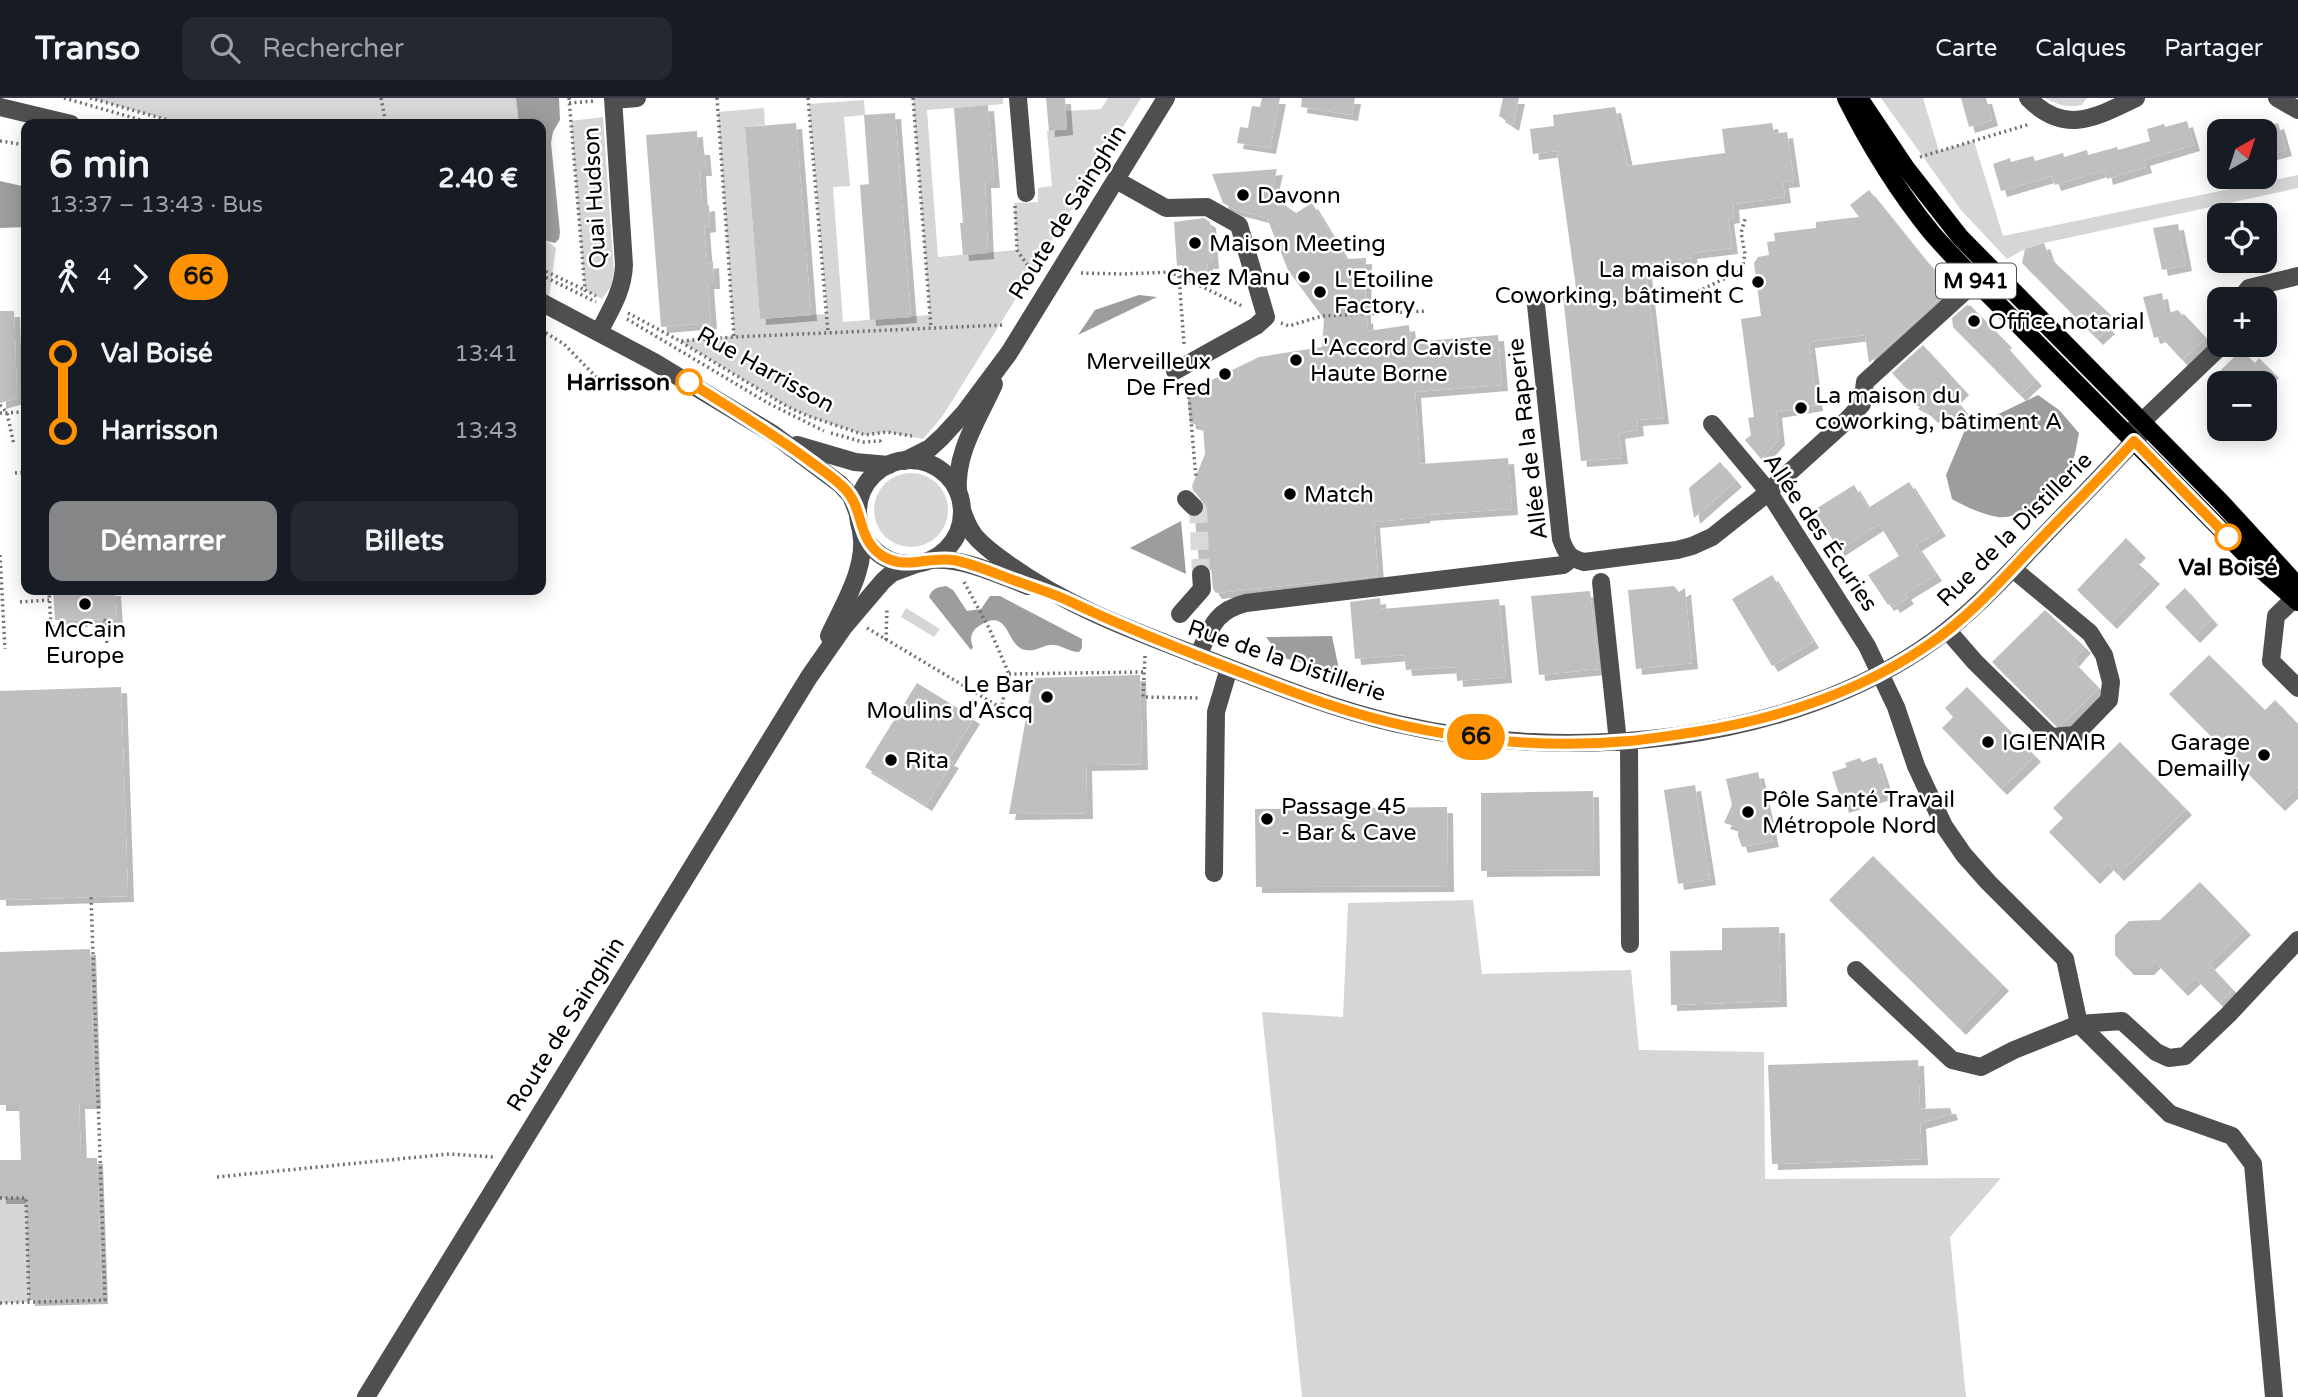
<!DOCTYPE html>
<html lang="fr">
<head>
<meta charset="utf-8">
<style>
	body { margin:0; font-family:"Varela Round",sans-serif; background:#242831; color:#f1f3f6; height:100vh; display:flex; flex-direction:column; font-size:26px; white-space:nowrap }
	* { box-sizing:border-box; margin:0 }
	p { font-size:23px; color:#9ea1a6 }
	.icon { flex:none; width:38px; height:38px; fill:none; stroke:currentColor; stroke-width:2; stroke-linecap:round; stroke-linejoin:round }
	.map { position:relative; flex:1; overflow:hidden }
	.details { position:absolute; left:21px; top:21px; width:525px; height:476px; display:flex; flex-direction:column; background:#171b24; border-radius:14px; box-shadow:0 4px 18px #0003 }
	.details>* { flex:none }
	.badge { padding:0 14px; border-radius:23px; font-size:24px; line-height:46px }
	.needle { width:46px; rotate:39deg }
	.tools { position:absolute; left:2207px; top:21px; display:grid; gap:14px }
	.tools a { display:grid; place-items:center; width:70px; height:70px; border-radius:14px; background:#171b24; box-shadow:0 4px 18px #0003; font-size:35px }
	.map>.badge { position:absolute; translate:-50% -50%; box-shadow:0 0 0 4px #fff }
	.legs { display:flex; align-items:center; gap:10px; height:77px; padding:0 28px; font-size:23px }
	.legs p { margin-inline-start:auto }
	.overview { display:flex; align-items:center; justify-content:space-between; height:119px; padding:0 28px }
	h1 { font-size:38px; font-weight:700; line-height:52px }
	.button { display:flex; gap:14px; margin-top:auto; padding:14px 28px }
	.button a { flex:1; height:80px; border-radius:14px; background:#858687; color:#fff; font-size:28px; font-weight:700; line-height:80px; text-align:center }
	.button a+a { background:#242831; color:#f1f3f6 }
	ul { padding:0 28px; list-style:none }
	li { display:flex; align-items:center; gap:24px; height:77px; font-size:26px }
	li i { display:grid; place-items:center; width:10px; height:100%; margin:0 9px; background:currentColor }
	li i::after { content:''; width:18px; height:18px; margin:-9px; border:5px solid; border-radius:50%; background:#171b24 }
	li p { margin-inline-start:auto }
	li:first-child i { background:linear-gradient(#0000 50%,currentColor 0) }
	li:last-child i { background:linear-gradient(currentColor 50%,#0000 0) }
	header { display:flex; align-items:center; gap:42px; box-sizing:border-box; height:98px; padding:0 35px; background:#171b24; border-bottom:2px solid #363941 }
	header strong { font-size:33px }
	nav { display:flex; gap:38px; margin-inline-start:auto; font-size:24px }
	.search { width:490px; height:63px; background:#242831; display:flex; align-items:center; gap:18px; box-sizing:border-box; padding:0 24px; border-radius:14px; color:#9ea1a6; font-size:26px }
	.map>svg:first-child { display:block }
	.green { fill:#d6d6d6 }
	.water { fill:#9d9d9d }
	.building { fill:#bfbfbf; filter:url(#shadow) }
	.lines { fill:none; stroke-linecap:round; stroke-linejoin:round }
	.minor-tunnel { stroke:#d9d9d9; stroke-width:18; stroke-dasharray:18 9; stroke-linecap:butt }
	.major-casing { stroke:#dbdbdb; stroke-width:19 }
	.path { stroke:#717171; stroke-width:3.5; stroke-dasharray:2 3.5; stroke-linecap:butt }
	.minor { stroke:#4f4f4f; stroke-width:18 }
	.major { stroke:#000; stroke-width:18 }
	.line-1-casing { stroke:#fff; stroke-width:16 }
	.line-1 { stroke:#ff9200; stroke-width:10 }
	.poi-dot { fill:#000; stroke:#fff; stroke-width:2.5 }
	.stop-1-dot { fill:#fff; stroke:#ff9200; stroke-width:3.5 }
	.labels { text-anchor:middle; stroke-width:5; stroke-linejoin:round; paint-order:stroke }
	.shield { fill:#fff; stroke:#4c4c4c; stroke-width:2 }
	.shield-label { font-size:21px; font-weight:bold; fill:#000 }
	.poi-label { font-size:23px; fill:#000; stroke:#fff; text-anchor:start }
	.street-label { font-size:23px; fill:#000; stroke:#fff }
	.stop-label { font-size:23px; font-weight:bold; fill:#000; stroke:#fff; text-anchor:end }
</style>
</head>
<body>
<header>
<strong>Transo</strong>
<div class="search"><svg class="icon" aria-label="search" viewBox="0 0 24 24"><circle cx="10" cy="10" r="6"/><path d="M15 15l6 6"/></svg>Rechercher</div>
<nav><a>Carte</a><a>Calques</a><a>Partager</a></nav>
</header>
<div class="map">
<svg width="2298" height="1299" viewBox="0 0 2298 1299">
	<defs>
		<filter id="shadow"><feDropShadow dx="6" dy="6" stdDeviation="0" flood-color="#0004"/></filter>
	</defs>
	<rect width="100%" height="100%" fill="#fff"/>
	<g class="green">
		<path d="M90,0h426l3,26h-350l-1,-4z"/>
		<path d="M913,0h90v6l-76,6 11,147 79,-7 -3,-47 24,-1v-14l14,-2 -5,-55 20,-2 -1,-18 35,-2 7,-11h33l-199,319 -19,22 -36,-7 -22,3 -57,-19 -20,-9 -108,-66 54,-5 -16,-224 46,-4 1,17 -20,2 15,192 67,-5 -18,-210 55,-4 1,15 -21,2 6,69 -17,1 10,135 87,-7z"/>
		<path d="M1881,0h42l16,53 35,-10 29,95 295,-61v13l-254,55 -19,6 -18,10 -46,-49z"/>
		<path d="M2045,0h43l-3,2 -3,5c-14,3 -24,0 -37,-7z"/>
		<path d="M603,19l11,155 -3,14 -9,13 -17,-9 -14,-169z"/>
		<path d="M541,138l15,12 -10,70 -5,-3z"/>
		<circle cx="911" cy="412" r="37"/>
		<path d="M906,510l34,21 -6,8 -33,-20z"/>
		<path d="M1473,802l9,74 149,-4 8,80 125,2 1,127 236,-1 -51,59 16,160h-664l-40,-385 81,5 5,-114z"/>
		<path d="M0,1100h26l3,104 -29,1z"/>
	</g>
	<g class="water">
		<path d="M516,0h43l1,22 -7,12 -2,11 9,89 -1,7 -4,4 -8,-2 -6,-5v-112h-22z"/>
		<path d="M0,83l26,6v40l-26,1z"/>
		<path d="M1139,197l18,2 -79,38 17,-25z"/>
		<path d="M2038,297l21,15 20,23c-2,9 -3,19 -6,27 -9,23 -49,61 -75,57 -17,-3 -32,-10 -46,-18l-6,-24 19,-45z"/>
		<path d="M1181,423l5,53 -56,-26z"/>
		<path d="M946,488l7,4 14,21 14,-2 9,-13h10l82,43v9l-3,4c-10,0 -17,-7 -26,-7 -9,-1 -17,7 -27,5 -19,-2 -16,-38 -40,-28 -4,2 -10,5 -13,10 -3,5 -2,10 0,15l-2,3 -42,-53c3,-9 9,-10 17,-11z"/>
		<path d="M1332,538l8,38 -59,-17 -15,-20z"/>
	</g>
	<g class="building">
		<path d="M1046,0h19l2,31 -18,2z"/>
		<path d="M1262,0h18l-10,50 -33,-5 3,-16 8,1 4,-22 8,1z"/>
		<path d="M1302,0h53l-3,17 -51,-8z"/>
		<path d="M1503,0h16l-6,27 -14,-9z"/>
		<path d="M1961,0h25l6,22 -23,7z"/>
		<path d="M988,7l6,77h-9l3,71 -25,2 -3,-32h3l-9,-115z"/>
		<path d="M1615,9l13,59 97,-13 -3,-24 50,-6 2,11 13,-2 7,49 -11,1 2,15 -52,7 1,13 -6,1 4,30 -41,5 1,5 -47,5 18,155 -26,2 1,10 -19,3 3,25 -41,3 -18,-165 14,-1 -20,-144 -24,3 -3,-25 24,-3 -1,-11z"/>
		<path d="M895,15l16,204 -41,3 -10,-135 9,-1 -5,-69z"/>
		<path d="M2187,23l7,24 -50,15 2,7 -39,12 -2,-9 -50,15 -3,-9 -51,15 -8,-27 17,-6 1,4 22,-6 2,5 28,-8 1,4 23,-7 1,5 29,-8 1,3 32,-9 -3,-12 17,-5 1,3z"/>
		<path d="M796,25l15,192 -51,4 -15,-192z"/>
		<path d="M2278,25l8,27 -22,6v-29z"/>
		<path d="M697,33l1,18h6l1,10 1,11h-6l2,36 7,-1 1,21 -6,1 3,36 6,-1 1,21h-6l3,40 -50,4 -15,-192z"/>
		<path d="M1277,71l-6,26 25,18 16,-10 34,56 20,-1 -1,60 2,-1 1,14 41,-6 2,17 87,-7 4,50 -87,7 5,72 88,-6 4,51 -88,6 1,2 -51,5 4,54 -162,17 -3,-4 -2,-21 -6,-4 -6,-1 -4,-45 7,-4 3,-9 -12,-15 -1,-4 13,-32 -2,-28 -13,-3 -3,-31 72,-35 63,-10 2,-28 -36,-49 -21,-52 -31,-8 -13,-7 -11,-29z"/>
		<path d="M1869,92l53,66 29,32 -82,75 -4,-28 -56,7 8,63 -41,7 3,27 -18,20 -16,-19 6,-5 -3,-17 6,-1 -13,-98 20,-3 -7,-53 4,-6 11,-2 -2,-13 8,-1 -1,-8 42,-5v-6l43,-5 -9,-12z"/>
		<path d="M1204,120l6,4 3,41h-6l1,9 -25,2 -1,-9 -5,1 -3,-44z"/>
		<path d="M2178,126l8,41 -24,5 -9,-42z"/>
		<path d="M2044,145l5,14 63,59 -12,3 9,9 -12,11 -75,-76 3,-14z"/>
		<path d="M2162,195l4,21 12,-4 4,5 2,-1 22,24 -24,22 -22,-24 -6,2 -11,-41z"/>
		<path d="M1967,207l4,1 35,36 -2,2 32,36 -16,15 -67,-68 -1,-9z"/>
		<path d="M0,213h14l3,87 -17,5z"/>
		<path d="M1923,247l40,44 -9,9 9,11 -12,4h-13l-6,4 -7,-7 -13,-7 4,-4 -24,-26z"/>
		<path d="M2241,252l14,13 4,-5 14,14 -11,11h-38l-8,-8z"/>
		<path d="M1720,364l16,19 -42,37 -5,-30z"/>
		<path d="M1909,384l31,48 -24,15 20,30 -31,19 3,4 -14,9 -2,-4 -4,2 -20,-30 31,-19 -20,-32 -40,26 -25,-40 40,-25 14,23z"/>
		<path d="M2126,440l14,14 -7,7 21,19 -43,45 -34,-33z"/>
		<path d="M1772,477l41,67 -41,24 -40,-67z"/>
		<path d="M1674,488l5,6 6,-4 7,75 -56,6 -8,-79z"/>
		<path d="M2185,490l27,31 -18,18 -29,-30z"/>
		<path d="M53,492h62l2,29 -62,1z"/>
		<path d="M1590,493l9,78 -60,6 -8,-79z"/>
		<path d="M1380,500l1,11 118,-10 7,78 -49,4 -1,-14 -50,3 -2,-15 -49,4 -5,-57z"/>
		<path d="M2045,512l40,37 -12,14 26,27 -38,37h-6l-63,-63z"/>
		<path d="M2209,557l56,55 10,-10 23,24v63l-19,18 -110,-111z"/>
		<path d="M1140,577l2,89 -56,1 1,48 -78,1 24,-136z"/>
		<path d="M917,585l57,35 -26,42 5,2 -27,43 -61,-38z"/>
		<path d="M121,589l7,209 -128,4v-209z"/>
		<path d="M1967,589l68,69 -34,33 -59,-61 11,-11 -8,-9z"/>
		<path d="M2120,644l66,67 -68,66 -10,-11 -14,14 -45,-46 14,-14 -10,-10z"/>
		<path d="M1876,659l12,36 -45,14 -11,-35 15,-5 -2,-4 15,-5 2,4z"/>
		<path d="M1758,674l15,69 -31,6 -4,-11v-9l-14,-4 8,-18 -6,-26z"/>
		<path d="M1695,687l15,94 -32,5 -14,-94z"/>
		<path d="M1593,693l1,79 -113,1v-78z"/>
		<path d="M1447,709l1,79 -192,1 -1,-78z"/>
		<path d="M1873,758l130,129 -43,44 -131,-129z"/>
		<path d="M2200,784l45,47 -36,35 24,26 -14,13 -24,-25 -13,12 -27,-28 -7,7h-20l-13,-14v-20l14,-14 31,-1z"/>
		<path d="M1779,829l2,74 -110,4 -1,-54 52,-1v-22z"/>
		<path d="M90,851l5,154h-16l2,55h16l5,140 -73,2 -3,-102h-26v-38h21l-2,-55h-19v-153z"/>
		<path d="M1918,962l2,49 30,-1 2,6 -32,9 2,36 -150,5 -4,-99z"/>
	</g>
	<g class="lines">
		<path class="minor-tunnel" d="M1194,409l4,3 3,64"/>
		<g class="major-casing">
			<g id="major">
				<path d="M1846,0c24,48 51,92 85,134 17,20 35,37 52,57l273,276 42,37"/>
				<path d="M1859,0l47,70 54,69 261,265 77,84"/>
			</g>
		</g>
		<g class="path">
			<path d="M64,0l91,26"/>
			<path d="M90,0l92,26"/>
			<path d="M381,0l5,26"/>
			<path d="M569,0l16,192 11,6"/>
			<path d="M717,0l17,239"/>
			<path d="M808,0l20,234"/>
			<path d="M913,0l18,230"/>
			<path d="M569,5l26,-2"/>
			<path d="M0,43l26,4"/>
			<path d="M1920,59l110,-33"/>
			<path d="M1015,108l2,44 15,22 4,1"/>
			<path d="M541,171l44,21"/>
			<path d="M1081,175l42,1 47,-2 9,4 5,68"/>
			<path d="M541,177l55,27"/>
			<path d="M1180,178l62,30"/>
			<path d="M1693,196l49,-24 3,-16 -4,-21 5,-17"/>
			<path d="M628,215l52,28 54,-4 269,-12"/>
			<path d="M627,221l141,84 56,28"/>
			<path d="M1281,225l8,3 33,-10 105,-5"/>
			<path d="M541,232l23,14 33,34"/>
			<path d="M681,244l107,65 20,9 57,19 22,-3 25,4"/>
			<path d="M1188,288l8,92"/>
			<path d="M0,307l7,8 7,32"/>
			<path d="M0,315l26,-1"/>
			<path d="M831,335l32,9 17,-1 2,4"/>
			<path d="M15,375l11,-1"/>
			<path d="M0,457l5,94"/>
			<path d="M49,492l2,37 54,-3"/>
			<path d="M20,504l29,-2"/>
			<path d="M105,521l2,26"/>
			<path d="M867,530l134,80 8,-34 -19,-44 -26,-48"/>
			<path d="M886,542l1,-33"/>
			<path d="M1145,558l-2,41 57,1"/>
			<path d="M1009,576l134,-2"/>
			<path d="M217,1079l232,-23 45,3"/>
			<path d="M0,1100h26l3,104"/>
			<path d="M0,1205l105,-3 -14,-403"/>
		</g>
		<g class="minor">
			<path d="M1018,0l8,95"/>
			<path d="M2028,0c37,38 68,19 108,0"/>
			<path d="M2277,0l21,12"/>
			<path d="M614,2l23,-2"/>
			<path d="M0,9l71,17"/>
			<path d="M1116,82l50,28 41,-1 32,18 27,92 -10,9 -81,45"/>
			<path d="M2240,201l9,-11 49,-12"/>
			<path d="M541,204l113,60 119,72 67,50 11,12 7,18"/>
			<path d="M1536,207l25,234c5,14 8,19 23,23l93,-12 15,-4 20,-9 48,-38 86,-78 16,-17 3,-22 111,-101 10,-11"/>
			<path d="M599,234c12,-23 24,-41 25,-67l-11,-167"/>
			<path d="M1712,326l56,67 99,155 29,61 20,59 28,60 20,29 24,27 77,77 14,65"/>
			<path d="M2131,334l91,-87"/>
			<path d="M797,347l58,17 34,3"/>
			<circle cx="910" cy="414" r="52"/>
			<path d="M904,363l26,-13 12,-11 23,-25 44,-59 157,-255"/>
			<path d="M958,394c-3,-40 21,-74 36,-108"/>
			<path d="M1186,401l8,8"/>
			<path d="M962,412c3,9 6,17 12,25 8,10 19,18 30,26 55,41 119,66 182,90 70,27 139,56 212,73 169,39 391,21 535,-83 39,-28 71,-63 104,-98 35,-37 72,-74 107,-113"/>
			<path d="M931,462c34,-2 65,14 97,26"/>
			<path d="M1601,484l17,160"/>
			<path d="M2298,497l-22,21 -5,45 27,27"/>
			<path d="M1180,516l22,-25 -1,-15"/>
			<path d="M1948,533l27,31 76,75 24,-2 34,-35 2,-18 -7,-27 -14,-22 -77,-64"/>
			<path d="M829,538c14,-31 39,-69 32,-105"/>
			<path d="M1198,558c13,-28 16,-45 48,-53l317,-38 8,-6"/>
			<path d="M1629,643l1,203"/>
			<path d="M1214,775l2,-161 13,-44"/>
			<path d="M1856,872l96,90 29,7 33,-17 65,-26 43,-3 34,31 13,6 16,-2 44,-42 69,-74"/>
			<path d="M2079,926l91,90 62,22 21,28 21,233"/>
			<path d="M366,1299l443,-720 34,-49 40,-47 9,-8 24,-9"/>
		</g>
		<use href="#major" class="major"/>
	</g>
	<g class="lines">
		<g class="line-1-casing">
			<path id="line-1" d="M689,284c40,25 80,49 118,77 13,10 28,19 39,31 18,20 11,48 35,65 24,16 46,1 72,5 22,4 43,14 63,21 18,7 37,12 55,21 52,25 106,46 161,67 34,13 67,26 101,37 94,31 198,44 296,35 22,-2 45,-6 66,-9 83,-13 163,-39 233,-87 39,-26 70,-61 103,-96 34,-36 70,-71 103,-108l94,96"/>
		</g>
		<use href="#line-1" class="line-1"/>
	</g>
	<g class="poi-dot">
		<circle cx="1243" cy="97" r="7"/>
		<circle cx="1195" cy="145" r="7"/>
		<circle cx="1304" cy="179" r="7"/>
		<circle cx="1758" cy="184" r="7"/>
		<circle cx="1320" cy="194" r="7"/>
		<circle cx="1974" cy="223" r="7"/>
		<circle cx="1296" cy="262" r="7"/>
		<circle cx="1225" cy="276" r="7"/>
		<circle cx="1801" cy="310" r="7"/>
		<circle cx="1290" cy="396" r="7"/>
		<circle cx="85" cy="506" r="7"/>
		<circle cx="1047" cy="599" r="7"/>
		<circle cx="1988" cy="644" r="7"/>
		<circle cx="2264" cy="657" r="7"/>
		<circle cx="891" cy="662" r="7"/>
		<circle cx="1748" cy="714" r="7"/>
		<circle cx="1267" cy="721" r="7"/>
	</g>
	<g class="stop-1-dot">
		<circle cx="689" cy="284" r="12"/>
		<circle cx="2228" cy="439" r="12"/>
	</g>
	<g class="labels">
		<rect class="shield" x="1936" y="165.5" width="80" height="35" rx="5"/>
		<g class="shield-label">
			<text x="1976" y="190">M 941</text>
		</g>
		<g class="poi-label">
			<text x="1257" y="105">Davonn</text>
			<text x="1209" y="153">Maison Meeting</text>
			<text x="1744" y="179" text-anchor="end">La maison du<tspan x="1744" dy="26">Coworking, bâtiment C</tspan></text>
			<text x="1290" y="187" text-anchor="end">Chez Manu</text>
			<text x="1334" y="189">L'Etoiline<tspan x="1334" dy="26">Factory</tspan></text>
			<text x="1988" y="231">Office notarial</text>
			<text x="1310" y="257">L'Accord Caviste<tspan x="1310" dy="26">Haute Borne</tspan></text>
			<text x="1211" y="271" text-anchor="end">Merveilleux<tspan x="1211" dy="26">De Fred</tspan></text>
			<text x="1815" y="305">La maison du<tspan x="1815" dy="26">coworking, bâtiment A</tspan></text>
			<text x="1304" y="404">Match</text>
			<text x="85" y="539" text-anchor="middle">McCain<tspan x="85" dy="26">Europe</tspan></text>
			<text x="1033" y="594" text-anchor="end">Le Bar<tspan x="1033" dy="26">Moulins d'Ascq</tspan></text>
			<text x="2002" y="652">IGIENAIR</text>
			<text x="2250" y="652" text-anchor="end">Garage<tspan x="2250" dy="26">Demailly</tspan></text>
			<text x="905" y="670">Rita</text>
			<text x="1762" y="709">Pôle Santé Travail<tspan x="1762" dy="26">Métropole Nord</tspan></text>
			<text x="1281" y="716">Passage 45<tspan x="1281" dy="26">- Bar &amp; Cave</tspan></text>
		</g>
		<g class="street-label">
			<text transform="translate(594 100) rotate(-93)" y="8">Quai Hudson</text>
			<text transform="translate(1067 114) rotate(-58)" y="8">Route de Sainghin</text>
			<text transform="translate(766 271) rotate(29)" y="8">Rue Harrisson</text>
			<text transform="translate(1527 341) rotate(-97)" y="8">Allée de la Raperie</text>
			<text transform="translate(2014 431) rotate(-45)" y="8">Rue de la Distillerie</text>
			<text transform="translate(1821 434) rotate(56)" y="8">Allée des Écuries</text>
			<text transform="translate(1287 562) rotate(19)" y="8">Rue de la Distillerie</text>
			<text transform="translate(565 926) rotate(-58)" y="8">Route de Sainghin</text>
		</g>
		<g class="stop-label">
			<text x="670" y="292">Harrisson</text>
			<text x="2228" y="477" text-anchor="middle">Val Boisé</text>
		</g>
	</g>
</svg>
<div class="tools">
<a><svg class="needle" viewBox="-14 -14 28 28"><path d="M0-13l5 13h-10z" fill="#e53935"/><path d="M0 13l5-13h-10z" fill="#9ea1a6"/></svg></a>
<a><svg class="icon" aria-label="locate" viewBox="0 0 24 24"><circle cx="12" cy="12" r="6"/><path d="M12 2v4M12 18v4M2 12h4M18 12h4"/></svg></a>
<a>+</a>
<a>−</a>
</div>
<b class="badge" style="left:1476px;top:639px;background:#ff9200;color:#111">66</b>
<section class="details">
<div class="overview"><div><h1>6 min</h1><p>13:37 – 13:43 · Bus</p></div><b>2.40 €</b></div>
<div class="legs"><svg class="icon" aria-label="walk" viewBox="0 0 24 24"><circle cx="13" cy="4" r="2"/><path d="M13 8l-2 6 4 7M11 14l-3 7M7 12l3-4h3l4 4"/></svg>4<svg class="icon" aria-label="forward" viewBox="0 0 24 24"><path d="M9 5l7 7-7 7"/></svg><b class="badge" style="background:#ff9200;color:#111">66</b></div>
<ul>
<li><i style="color:#ff9200"></i><b>Val Boisé</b><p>13:41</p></li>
<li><i style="color:#ff9200"></i><b>Harrisson</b><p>13:43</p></li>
</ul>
<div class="button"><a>Démarrer</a><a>Billets</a></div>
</section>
</div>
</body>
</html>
